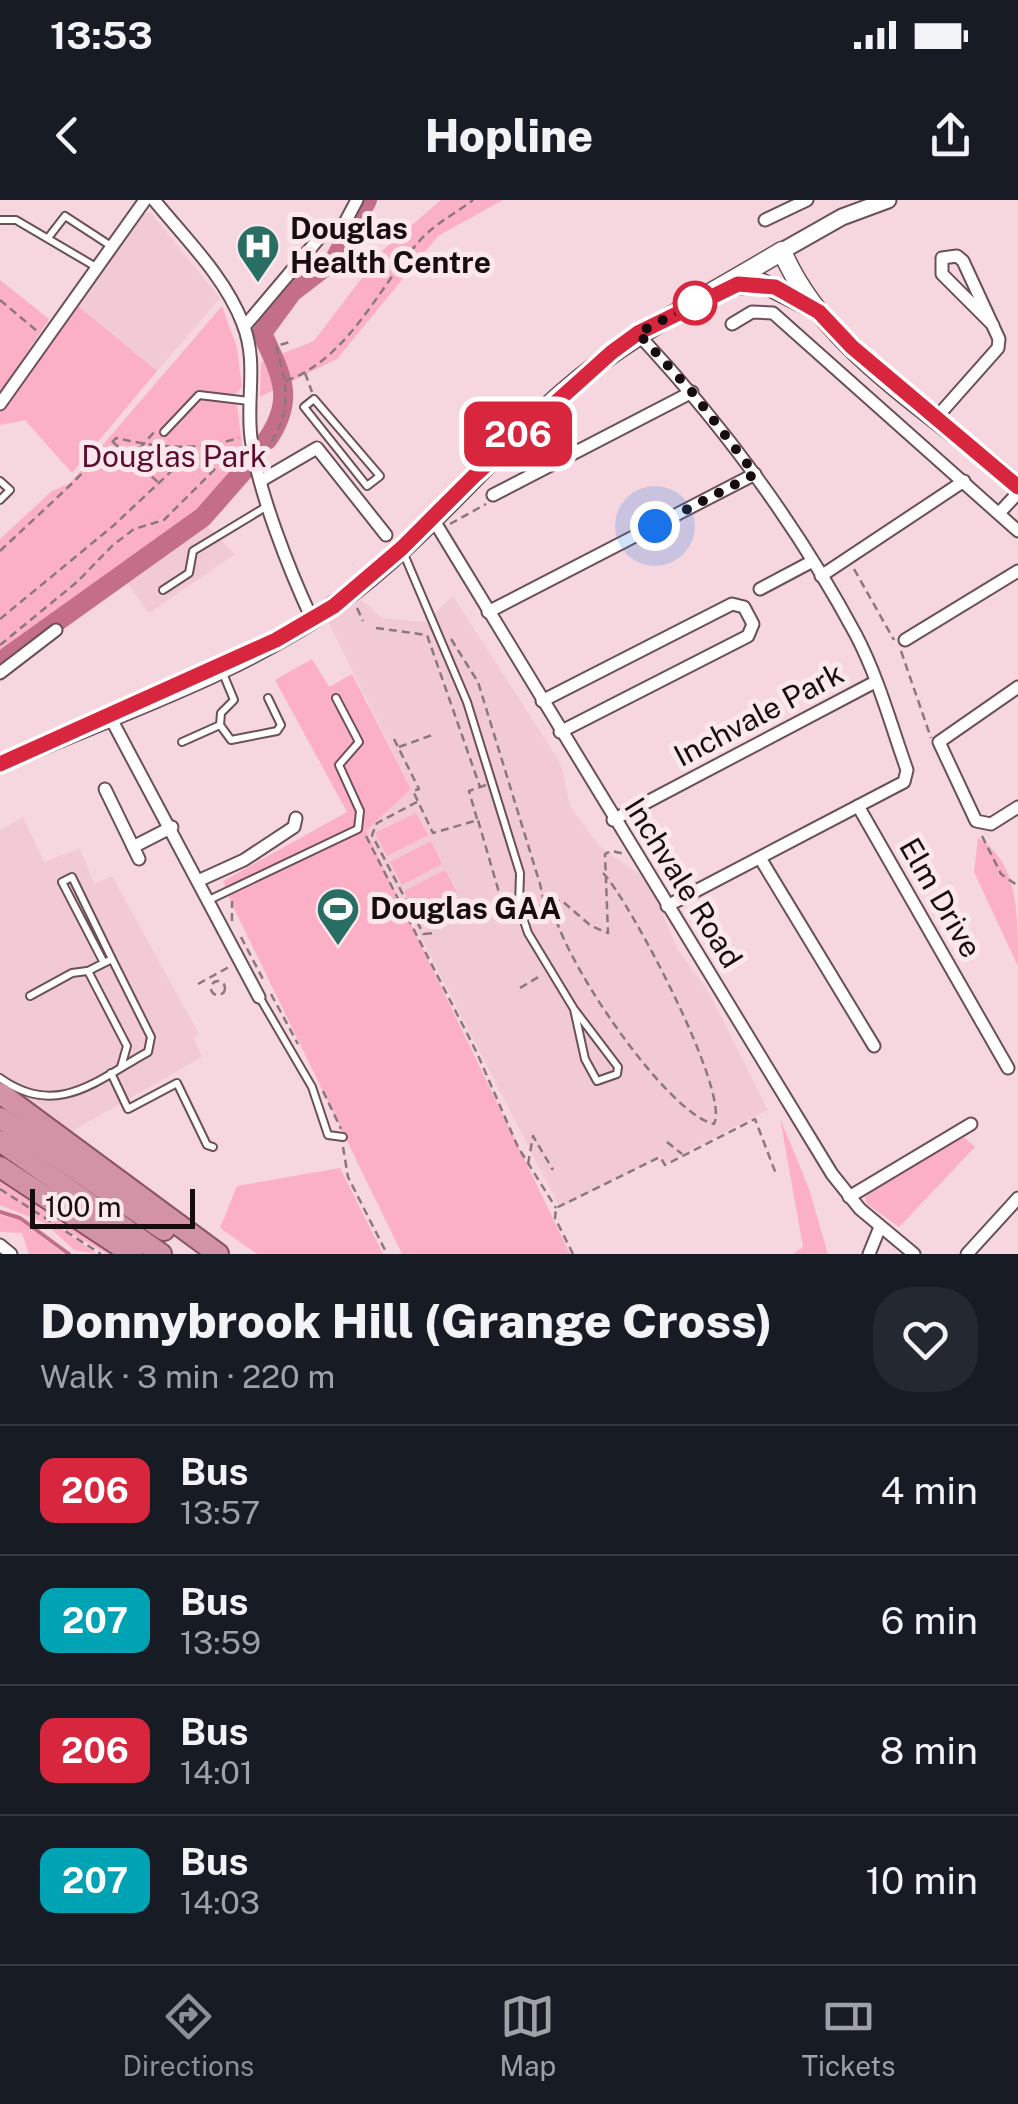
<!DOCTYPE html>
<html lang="en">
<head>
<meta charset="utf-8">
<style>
	body { margin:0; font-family:"Public Sans",sans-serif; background:#242831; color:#f1f3f6; height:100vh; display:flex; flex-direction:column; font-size:38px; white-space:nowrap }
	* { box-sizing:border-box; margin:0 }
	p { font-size:32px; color:#9ea1a6 }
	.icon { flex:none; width:55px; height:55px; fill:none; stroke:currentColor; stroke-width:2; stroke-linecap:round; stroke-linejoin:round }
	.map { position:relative; height:1054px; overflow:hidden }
	.sheet { display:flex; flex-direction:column; background:#171b24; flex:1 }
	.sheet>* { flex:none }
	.badge { padding:0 20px; border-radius:15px; font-size:35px; line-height:65px }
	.scale { position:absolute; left:30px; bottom:25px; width:165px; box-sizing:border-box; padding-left:10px; border:5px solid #170d10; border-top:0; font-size:28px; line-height:35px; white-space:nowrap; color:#170d10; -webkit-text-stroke:8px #fbe8ed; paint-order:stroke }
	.you { position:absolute; width:50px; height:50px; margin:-25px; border:8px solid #fff; border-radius:50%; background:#1a73e8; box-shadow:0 0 0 15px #1a73e833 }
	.map>.badge { position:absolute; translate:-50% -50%; box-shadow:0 0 0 5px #fff }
	.round { display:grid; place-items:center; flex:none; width:105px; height:105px; border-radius:40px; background:#242831 }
	.head { display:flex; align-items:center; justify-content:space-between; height:170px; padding:0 40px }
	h1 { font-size:48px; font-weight:800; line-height:75px }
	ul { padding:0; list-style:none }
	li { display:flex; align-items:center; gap:30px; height:130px; padding:0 40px; border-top:2px solid #363941 }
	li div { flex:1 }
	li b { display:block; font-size:38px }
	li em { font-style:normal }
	li .badge { min-width:110px; font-weight:700; text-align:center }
	.status { display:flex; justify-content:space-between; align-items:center; height:70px; padding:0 50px; background:#171b24; direction:ltr }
	.status svg { height:28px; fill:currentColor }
	header { display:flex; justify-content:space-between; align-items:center; height:130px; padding:0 40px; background:#171b24; font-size:45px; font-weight:800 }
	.menu { display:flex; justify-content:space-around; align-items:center; height:140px; border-top:2px solid #363941; background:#171b24; font-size:28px; color:#9ea1a6 }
	.menu a { display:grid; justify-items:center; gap:5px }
	.menu .active { color:#8c9099 }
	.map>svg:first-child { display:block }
	.built { fill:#f2cad5 }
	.green { fill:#fbb0c6 }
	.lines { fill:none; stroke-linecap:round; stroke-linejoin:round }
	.stream { stroke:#c46e89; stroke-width:4 }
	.river { stroke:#c46e89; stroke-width:20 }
	.service-casing { stroke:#6a5057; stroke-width:10 }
	.minor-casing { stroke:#6a5057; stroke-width:15 }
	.tertiary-casing { stroke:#6a5057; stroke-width:19 }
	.secondary-casing { stroke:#6a5057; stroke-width:21 }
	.trunk-casing { stroke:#895363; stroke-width:24 }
	.path { stroke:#8c777c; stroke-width:2.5; stroke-dasharray:8 5; stroke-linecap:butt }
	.service { stroke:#fff; stroke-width:6 }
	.minor { stroke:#fff; stroke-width:11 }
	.tertiary { stroke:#fff; stroke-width:15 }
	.secondary { stroke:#fff; stroke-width:18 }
	.trunk { stroke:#d293a6; stroke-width:20 }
	.line-casing { stroke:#fff; stroke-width:22 }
	.line { stroke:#d7263d; stroke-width:15 }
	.walk { stroke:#170d10; stroke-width:10; stroke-dasharray:0 18 }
	.stop-dot { fill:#fff; stroke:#d7263d; stroke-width:5 }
	.labels { text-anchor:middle; stroke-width:10; stroke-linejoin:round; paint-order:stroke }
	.poi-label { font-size:30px; font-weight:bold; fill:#170d10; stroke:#fbe8ed; text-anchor:start }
	.park-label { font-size:30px; fill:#5c0c2f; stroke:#fbe8ed }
	.street-label { font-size:30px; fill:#170d10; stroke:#fbe8ed }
</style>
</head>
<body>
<div class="status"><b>13:53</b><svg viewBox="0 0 49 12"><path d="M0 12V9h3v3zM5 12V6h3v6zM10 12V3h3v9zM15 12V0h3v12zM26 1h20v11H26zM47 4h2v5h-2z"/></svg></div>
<header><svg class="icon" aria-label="back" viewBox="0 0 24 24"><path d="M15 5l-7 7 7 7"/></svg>Hopline<svg class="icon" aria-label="share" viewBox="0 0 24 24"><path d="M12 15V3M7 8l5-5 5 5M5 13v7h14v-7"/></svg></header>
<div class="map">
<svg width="1018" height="1054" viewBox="0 0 1018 1054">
	<rect width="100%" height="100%" fill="#f7d7df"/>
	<g class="built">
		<path d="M150,12l70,86 -63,73 -81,-68 65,-88z"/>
		<path d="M202,322l33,32 -86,59 -23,-32 34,-33z"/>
		<path d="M453,396l108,168 9,42 28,39 51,36 28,67 33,46 58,116 -103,53 -5,-7 -100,52 -194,-377 45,-43 -83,-166 33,-22 21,18 44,4z"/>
		<path d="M23,617l21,45 36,-14 14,36 18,-8 87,158 -6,4 9,19 -133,76 -69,-50v-253z"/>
	</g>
	<g class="green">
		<path d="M441,0h62l-65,36 -101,123 -77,38 1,-35 53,-21 69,-91z"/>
		<path d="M0,80l49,39 -49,74z"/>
		<path d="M75,103l82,68 -85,102 -47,-53 -25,5v-11z"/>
		<path d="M222,106l15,42 5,39 -11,12 6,6 8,60 -38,47 -75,46 -132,103v-122l52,-48 18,-8z"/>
		<path d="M312,459l17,28 23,-13 59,115 -45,42 204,423h-168l-171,-352 -8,-21 124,-69 -72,-132z"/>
		<path d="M416,613l12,22 -41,21 -12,-23z"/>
		<path d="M978,638c40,24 40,76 40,128l-44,-94z"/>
		<path d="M431,641l11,23 -40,21 -12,-23z"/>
		<path d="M445,670l12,23 -41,21 -12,-23z"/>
		<path d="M780,918l29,71 19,65h-35l10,-7z"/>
		<path d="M964,937l11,10 -76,80 -33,-24 -1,-7z"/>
		<path d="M340,968l43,86h-126l-37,-26 17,-42z"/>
		<path d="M0,975l122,79h-15l-55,-32 45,32 -23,-4 -29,-27 -45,-18z"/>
		<path d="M0,1015l19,5 45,34h-35l-7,-21 -22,-1z"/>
	</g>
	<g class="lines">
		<path class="stream" d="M0,1012l20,6 49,36"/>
		<g class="river">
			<path d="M267,240c29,-42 14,-65 -5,-107l30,-41 43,-33 32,-59"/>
			<path d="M0,462l203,-145 43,-49"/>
		</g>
		<g class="service-casing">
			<g id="service">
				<path d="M0,20h16l80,47"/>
				<path d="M48,38l17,-22 46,30"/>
				<path d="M314,199l66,77 -13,10 -63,-79z"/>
				<path d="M164,232l35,-37 50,6"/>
				<path d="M0,281l10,9 -10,10"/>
				<path d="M403,352l64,150 53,171 -1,33 9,27 46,76 44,58 -1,7 -20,7 -12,-22 -11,-50"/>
				<path d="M163,390l26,-17 4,-22 76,-46"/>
				<path d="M220,525l11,15 46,-9 4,-6 -13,-27"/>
				<path d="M182,542l38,-17 1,-12 13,-13 -12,-29"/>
				<path d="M211,699l147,-70 2,-18 -21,-46 20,-23 -23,-44"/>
				<path d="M104,763l-42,-81 10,-5 40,82 -24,12 39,75 -6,21"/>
				<path d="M30,796l42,-23 15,-2"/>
				<path d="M260,798l52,89 16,48 15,2"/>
				<path d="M111,873l17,36 49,-26 30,62 6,2"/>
				<path d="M0,878c57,41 97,2 148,-26l3,-15 -39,-78"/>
			</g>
		</g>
		<g class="minor-casing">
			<g id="minor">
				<path d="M154,0c32,39 71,77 89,124 15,38 3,75 8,114 6,51 39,134 61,181"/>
				<path d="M765,20l42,-20"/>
				<path d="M732,124l20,-12 21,1 245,218"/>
				<path d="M244,127l82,-97h15l16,-30"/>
				<path d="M637,133c85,91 160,192 219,302 22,42 35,90 51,135l-3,12 -237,124"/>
				<path d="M0,204l145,-204"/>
				<path d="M936,218l62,-70 1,-9 -36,-78 -6,-5 -15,2v16l51,51"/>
				<path d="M262,280l55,-32 69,87"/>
				<path d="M493,295l199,-103"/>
				<path d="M1001,311l17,-18"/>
				<path d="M433,319l399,655 28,35 54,45"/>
				<path d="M821,376l143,-95"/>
				<path d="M760,389l51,-27"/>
				<path d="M488,412l267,-138"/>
				<path d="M905,440l113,-69"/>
				<path d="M0,473l56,-43"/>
				<path d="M1018,487l-79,55 37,79 15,3 27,-17"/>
				<path d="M542,501l190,-97 12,3 9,17 -5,12 -188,96"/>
				<path d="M109,515l150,282"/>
				<path d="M105,589l34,70"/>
				<path d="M858,606l150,262"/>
				<path d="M613,620l262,-138"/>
				<path d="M133,647l39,-20"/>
				<path d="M760,658l114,188"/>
				<path d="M200,680l44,-20 50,-33 2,-9"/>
				<path d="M849,997l122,-73"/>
				<path d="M0,1045l11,9"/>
				<path d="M869,1054l11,-27"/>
				<path d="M967,1054l51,-56"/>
			</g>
		</g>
		<g class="tertiary-casing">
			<path id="tertiary" d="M782,51l60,-34 46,-17"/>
		</g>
		<g class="secondary-casing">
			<g id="secondary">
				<path d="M732,86l30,-3 52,26"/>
				<path d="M0,564c108,-49 237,-90 334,-159 84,-59 150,-143 227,-211 67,-59 145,-97 221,-143 43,102 157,163 236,236"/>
			</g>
		</g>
		<g class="trunk-casing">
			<g id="trunk">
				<path d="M0,893l218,161"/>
				<path d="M0,918l164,112"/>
				<path d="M0,941l161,113"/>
				<path d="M0,967l132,87"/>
			</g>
		</g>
		<g class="path">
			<path d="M0,100l37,31"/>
			<path d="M305,173l7,19"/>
			<path d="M286,181c65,-24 93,-96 137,-144 15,-15 33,-24 50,-37"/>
			<path d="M113,242l46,41"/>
			<path d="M264,252c29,-37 24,-63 12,-106l14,-4"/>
			<path d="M131,258l25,-28"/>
			<path d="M450,324l36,-20"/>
			<path d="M0,351c40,-38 78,-71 116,-113 44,10 80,13 123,0"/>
			<path d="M854,369l40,71"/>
			<path d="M357,408l6,13"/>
			<path d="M0,419l113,-93 82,-77"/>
			<path d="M376,428l51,7 53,152"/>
			<path d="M451,439l27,43 62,202 4,18 -12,10"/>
			<path d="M0,445l77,-63 36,-37 21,-16 30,-9 58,-58 -12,-14"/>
			<path d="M901,451l30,87"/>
			<path d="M394,539l25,50 -6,2 20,42 45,-13 29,100 5,-2"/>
			<path d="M399,547l36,-13"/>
			<path d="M417,602l-40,21 -5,12 52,100"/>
			<path d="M477,619l-8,-28 17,-6"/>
			<path d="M366,636l111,217 41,94 38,61"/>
			<path d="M982,636l19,38 17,12"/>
			<path d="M603,673c27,28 128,220 111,251 -48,-10 -157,-172 -162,-221l9,-3 30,26 17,7 -3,-79 6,-3 15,3"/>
			<path d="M232,721v-20"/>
			<path d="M424,734l11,-1"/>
			<path d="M241,737l24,46"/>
			<circle cx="218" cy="788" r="7"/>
			<path d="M198,784l31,-17"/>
			<path d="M520,788l20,-12"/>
			<path d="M271,794l27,50"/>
			<path d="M323,891l18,38"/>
			<path d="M667,942l15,12"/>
			<path d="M343,947l5,30 39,77"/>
			<path d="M528,964l5,-28 20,34"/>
			<path d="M0,989l101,65"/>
			<path d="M573,1054l-18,-36 1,-10 104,-51 5,8 90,-46 21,55"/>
		</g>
		<use href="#service" class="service"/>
		<use href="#minor" class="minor"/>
		<use href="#tertiary" class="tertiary"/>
		<use href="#secondary" class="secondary"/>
		<use href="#trunk" class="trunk"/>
	</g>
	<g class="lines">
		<g class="line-casing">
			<path id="line" d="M0,564l276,-124 58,-34 68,-58 72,-72 138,-124 26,-19 100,-49 37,3 44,25 33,35 166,140"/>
		</g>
		<use href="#line" class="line"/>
		<path class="walk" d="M655,326l100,-52 -63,-82 -54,-59 57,-30"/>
	</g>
	<defs>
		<g id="hospital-pin" transform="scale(2.25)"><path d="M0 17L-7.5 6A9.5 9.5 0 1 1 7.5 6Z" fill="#296e63" stroke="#fbe8ed"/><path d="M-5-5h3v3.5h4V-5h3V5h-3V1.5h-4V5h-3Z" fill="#fff"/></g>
		<g id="stadium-pin" transform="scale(2.25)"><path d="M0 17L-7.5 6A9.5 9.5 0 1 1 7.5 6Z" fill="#296e63" stroke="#fbe8ed"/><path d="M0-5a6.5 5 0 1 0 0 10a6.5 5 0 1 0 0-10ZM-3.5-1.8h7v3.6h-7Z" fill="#fff"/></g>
	</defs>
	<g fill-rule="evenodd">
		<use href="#hospital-pin" x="258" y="46"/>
		<use href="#stadium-pin" x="338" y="709"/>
	</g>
	<circle class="stop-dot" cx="695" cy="103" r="20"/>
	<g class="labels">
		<g class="poi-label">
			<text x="290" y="39">Douglas<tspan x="290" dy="34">Health Centre</tspan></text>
			<text x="370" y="719">Douglas GAA</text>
		</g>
		<g class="park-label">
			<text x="174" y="267">Douglas Park</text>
		</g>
		<g class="street-label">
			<text transform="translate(759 515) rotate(-28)" y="10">Inchvale Park</text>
			<text transform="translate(683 683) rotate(58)" y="10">Inchvale Road</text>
			<text transform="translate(940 698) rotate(60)" y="10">Elm Drive</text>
		</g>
	</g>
</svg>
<div class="scale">100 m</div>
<div class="you" style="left:655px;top:326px"></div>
<b class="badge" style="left:518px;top:234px;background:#d7263d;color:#fff">206</b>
</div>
<section class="sheet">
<div class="head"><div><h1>Donnybrook Hill (Grange Cross)</h1><p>Walk · 3 min · 220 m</p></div><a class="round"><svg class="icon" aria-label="heart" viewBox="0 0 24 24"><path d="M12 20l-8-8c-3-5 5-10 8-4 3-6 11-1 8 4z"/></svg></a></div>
<ul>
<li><span class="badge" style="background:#d7263d;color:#fff">206</span><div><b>Bus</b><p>13:57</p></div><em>4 min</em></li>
<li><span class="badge" style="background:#00a3b4;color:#fff">207</span><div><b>Bus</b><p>13:59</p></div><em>6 min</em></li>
<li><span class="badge" style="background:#d7263d;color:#fff">206</span><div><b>Bus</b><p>14:01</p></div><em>8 min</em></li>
<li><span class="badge" style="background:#00a3b4;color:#fff">207</span><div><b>Bus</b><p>14:03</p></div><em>10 min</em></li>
</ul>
</section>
<nav class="menu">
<a class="active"><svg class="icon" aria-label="directions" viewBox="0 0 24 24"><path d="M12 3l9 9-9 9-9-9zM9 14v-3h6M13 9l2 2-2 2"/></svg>Directions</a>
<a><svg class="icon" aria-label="map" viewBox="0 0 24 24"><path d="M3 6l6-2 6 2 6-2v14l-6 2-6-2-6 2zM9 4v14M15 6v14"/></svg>Map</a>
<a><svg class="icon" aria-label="tickets" viewBox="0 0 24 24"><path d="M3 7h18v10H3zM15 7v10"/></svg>Tickets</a>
</nav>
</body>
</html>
